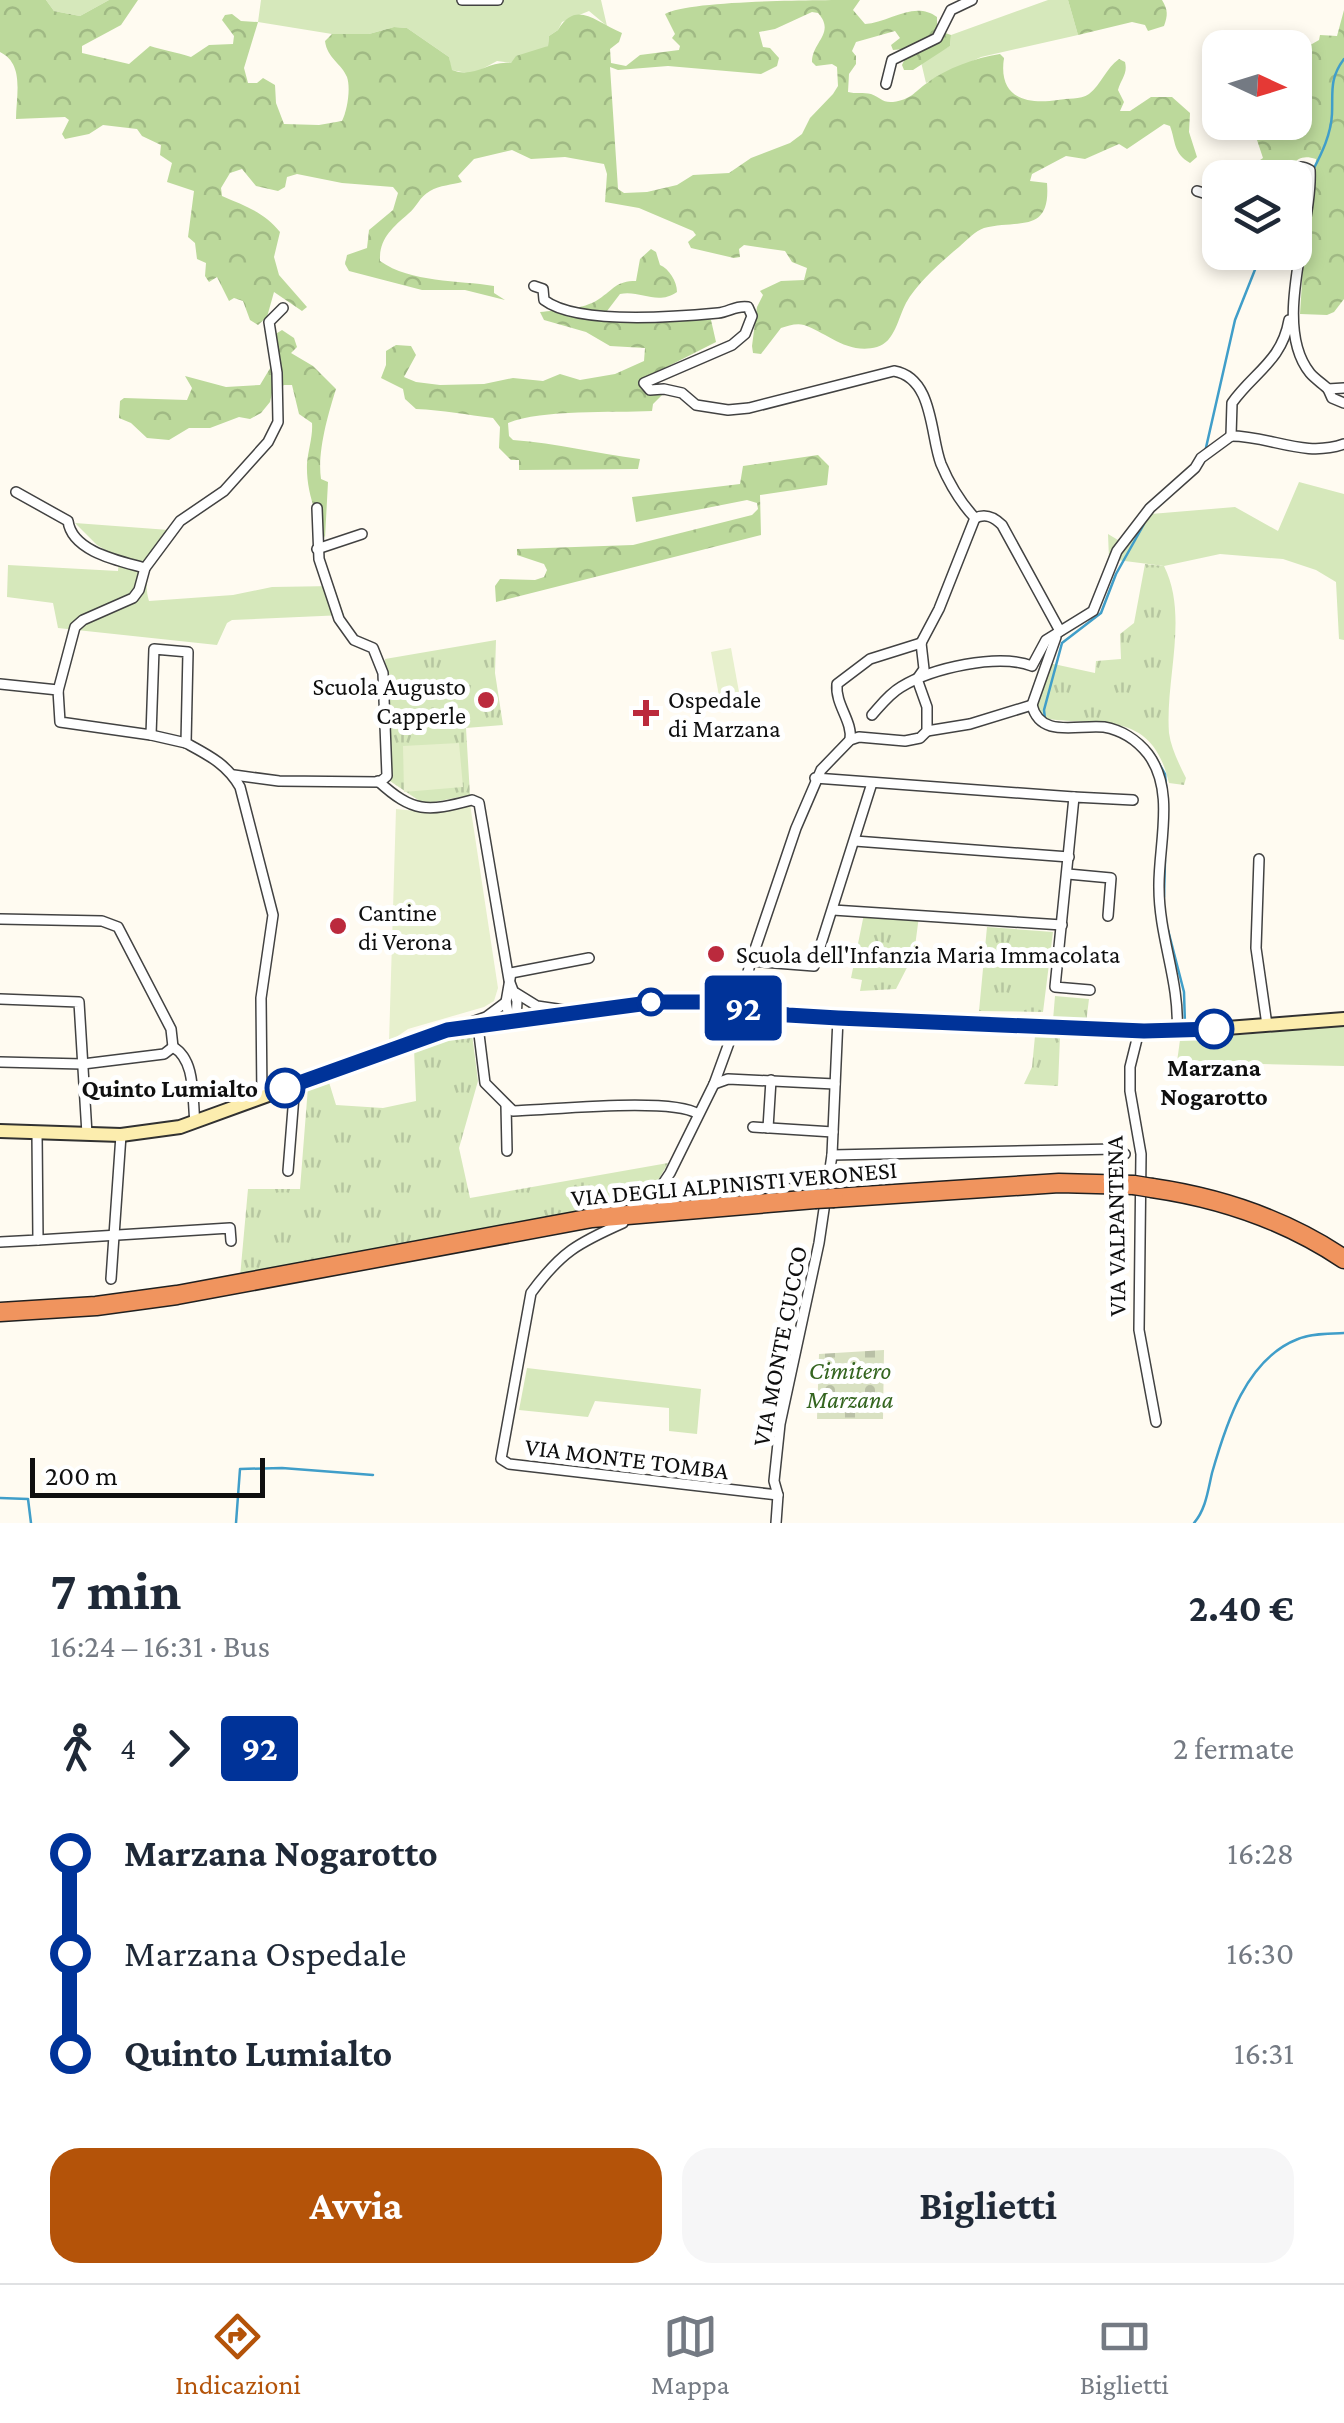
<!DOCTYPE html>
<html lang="it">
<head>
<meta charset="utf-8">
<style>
	body { margin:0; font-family:"Crimson Pro",serif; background:#f6f6f7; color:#1f2937; height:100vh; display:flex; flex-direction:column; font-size:38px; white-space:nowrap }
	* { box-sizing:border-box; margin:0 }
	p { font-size:32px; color:#747a83 }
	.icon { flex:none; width:55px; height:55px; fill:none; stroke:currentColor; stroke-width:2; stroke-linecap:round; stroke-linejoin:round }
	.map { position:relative; height:1523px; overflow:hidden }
	.details { display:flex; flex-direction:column; background:#fff; flex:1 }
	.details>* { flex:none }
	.badge { padding:0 20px; border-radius:8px; font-size:35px; line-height:65px }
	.needle { width:65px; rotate:94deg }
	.buttons { position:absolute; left:1202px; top:30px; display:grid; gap:20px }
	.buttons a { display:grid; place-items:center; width:110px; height:110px; border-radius:20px; background:#fff; box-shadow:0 5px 15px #0003; font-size:50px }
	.scale { position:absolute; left:30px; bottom:25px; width:235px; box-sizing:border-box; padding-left:10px; border:5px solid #0f0f0f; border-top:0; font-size:28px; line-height:35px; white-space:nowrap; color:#0f0f0f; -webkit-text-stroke:8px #fff; paint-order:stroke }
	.map>.badge { position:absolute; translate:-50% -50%; box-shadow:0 0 0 5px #fff }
	.legs { display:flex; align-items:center; gap:15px; height:110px; padding:0 50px; font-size:32px }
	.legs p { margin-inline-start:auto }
	.headline { display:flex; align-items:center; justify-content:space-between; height:170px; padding:0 50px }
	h1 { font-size:55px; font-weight:700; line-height:75px }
	.action { display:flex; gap:20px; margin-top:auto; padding:20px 50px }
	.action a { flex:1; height:115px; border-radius:30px; background:#b45309; color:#fff; font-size:40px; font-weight:700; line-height:115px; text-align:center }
	.action a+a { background:#f6f6f7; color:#1f2937 }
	ul { padding:0 50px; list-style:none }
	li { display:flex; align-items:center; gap:35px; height:100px; font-size:38px }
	li i { display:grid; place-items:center; width:15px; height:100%; margin:0 12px; background:currentColor }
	li i::after { content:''; width:25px; height:25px; margin:-12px; border:8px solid; border-radius:50%; background:#fff }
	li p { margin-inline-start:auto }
	li:first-child i { background:linear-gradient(#0000 50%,currentColor 0) }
	li:last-child i { background:linear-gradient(currentColor 50%,#0000 0) }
	.tab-bar { display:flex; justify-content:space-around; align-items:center; height:140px; border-top:2px solid #e0e1e3; background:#fff; font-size:28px; color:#747a83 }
	.tab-bar a { display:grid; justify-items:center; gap:5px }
	.tab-bar .current { color:#b45309 }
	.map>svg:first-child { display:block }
	.grass { fill:#d6e8bb }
	.forest { fill:url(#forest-crowns); fill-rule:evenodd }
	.cemetery { fill:url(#cemetery-stones) }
	.park { fill:url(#park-tufts) }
	.pitch { fill:#e7f0cd }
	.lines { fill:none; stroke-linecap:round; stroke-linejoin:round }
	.stream { stroke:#409ec9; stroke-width:2.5 }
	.street-casing { stroke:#424242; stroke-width:12 }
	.secondary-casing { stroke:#313131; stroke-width:16 }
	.highway-casing { stroke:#202020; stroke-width:21 }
	.street { stroke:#fff; stroke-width:9 }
	.secondary { stroke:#fcedae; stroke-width:12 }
	.highway { stroke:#f0945e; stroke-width:18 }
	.highway-bridge-casing { stroke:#202020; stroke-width:21; stroke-linecap:butt }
	.highway-bridge { stroke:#f0945e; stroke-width:18 }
	.line-1-casing { stroke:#fff; stroke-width:22 }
	.line-1 { stroke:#039; stroke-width:15 }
	.poi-dot { fill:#bb2a3d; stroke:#fff; stroke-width:4 }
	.stop-1-dot { fill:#fff; stroke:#039; stroke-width:5 }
	.labels { text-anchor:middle; stroke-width:10; stroke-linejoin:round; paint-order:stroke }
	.poi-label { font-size:25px; fill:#0f0f0f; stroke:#fff; text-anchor:start }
	.stop-label { font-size:25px; font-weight:bold; fill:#0f0f0f; stroke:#fff }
	.street-label { font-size:25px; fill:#0f0f0f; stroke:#fff }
	.park-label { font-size:25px; font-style:italic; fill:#346520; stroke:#fff }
</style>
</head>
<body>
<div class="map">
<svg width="1344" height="1523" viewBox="0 0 1344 1523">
	<defs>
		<pattern id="forest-crowns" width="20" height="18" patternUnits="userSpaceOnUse" patternTransform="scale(2.5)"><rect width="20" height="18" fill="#bcd99b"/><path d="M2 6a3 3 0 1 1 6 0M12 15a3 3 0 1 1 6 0" fill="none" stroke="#a0b984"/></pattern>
		<pattern id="cemetery-stones" width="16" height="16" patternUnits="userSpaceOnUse" patternTransform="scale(2.5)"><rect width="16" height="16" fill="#d9e1c2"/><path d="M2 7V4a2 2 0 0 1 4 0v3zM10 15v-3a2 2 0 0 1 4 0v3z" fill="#b9c0a6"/></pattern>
		<pattern id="park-tufts" width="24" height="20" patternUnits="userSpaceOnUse" patternTransform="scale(2.5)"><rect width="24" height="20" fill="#d6e8bb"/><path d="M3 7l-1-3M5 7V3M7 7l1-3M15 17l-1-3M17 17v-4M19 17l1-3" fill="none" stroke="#b6c6a0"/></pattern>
	</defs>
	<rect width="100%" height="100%" fill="#fffbf1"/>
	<g class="grass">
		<path d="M46,0h63l-29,16 -26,-5z"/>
		<path d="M261,0h340l6,26 -18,-15 -27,11 -4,8 -9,6 -1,10 -5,3 -32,14 -14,-2 -24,13 -22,-4 -2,-13 -42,-29 -13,-1 -25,7h-37l-74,-12z"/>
		<path d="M1048,0h20l10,35 -97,22 -55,26 -5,-21 29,-16 1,-11z"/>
		<path d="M1299,482l45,12v146l-5,-1 -3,-57 -20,-12 -33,-11 -63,-5 -56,12 -55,-7 -1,-25 20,12 23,-32 84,-7 43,24z"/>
		<path d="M75,523l94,7c-13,22 -28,45 -20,71l84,-6 39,-8 62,-1 10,29 -112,5 -5,3 -10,22 -159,-17 -5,-25 -46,-6 1,-32 110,6 1,-13 -22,-13z"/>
		<path d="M1344,1026v40l-167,-4 3,-22z"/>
		<path d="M527,1368l174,21 -4,45 -28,-3v-23l-74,-7 -7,16 -69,-7z"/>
	</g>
	<g class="forest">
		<path d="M0,0h46l8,11 26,5 29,-16h29l-17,25 -39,21v7l47,11 21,-18c13,4 26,6 41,11l18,-12 24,-1 1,-8 -12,-16 3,-5 7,-1 9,7 17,1 -14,46 4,15h9l6,-5 12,7 1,18 8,21 35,1 23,-4c5,-10 9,-32 5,-44 -5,-13 -20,-19 -22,-36l7,-7h37l25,-7 13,1 42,29 3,13c23,9 36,-10 59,-7l5,-7 32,-10 1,-10 9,-6c18,-30 36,-9 64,3l-3,9 -9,7 1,14 15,3 14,-11 39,-5 1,-4 -8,-8 3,-4 -10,-20c23,-14 157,-14 195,-14l-7,10 12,14c24,-1 49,-24 72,-7v13l14,5 -1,11 -37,24h-9l-2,-5 6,-13 -4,-3 -11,1 -2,-5 9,-7 -5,-7 -39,11 -4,9 4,5v8l-7,10 -1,18c7,2 16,0 23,2 9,3 11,9 22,8 19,-3 20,-9 34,-19 20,-15 48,-25 73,-29l4,4c-6,39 21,47 54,42 9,-2 22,0 31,-6 12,-9 17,-26 30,-35l6,3c3,12 -4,17 -7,28l6,12 -4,9h10l21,-14h21l18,16 -1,19 8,25 -7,6c-17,-10 -14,-21 -20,-37l-6,-2 -37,25 -8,-5 -34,15 -19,-3 -34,18 -2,7 17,2c4,52 -29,36 -63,45 -9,3 -17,12 -25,19 -18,15 -42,36 -53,56 -8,15 -11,39 -29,44 -30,8 -51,-15 -73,-22 -8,-2 -16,1 -23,3l-20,26 -8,-1 -1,-7 5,-39 6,-12 -3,-4 21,-10 23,-1 3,-12 -15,-6 -7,-11 -41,-6 -5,4 1,8 -6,1 -43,-10 -3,-6 8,-7 -3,-4 -54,-23 -34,-6 2,-28 -3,-10 -39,-7 -34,2 -19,-9 -38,9 -16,17 4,6c-10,3 -22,3 -32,9 -11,6 -13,16 -22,23 -16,14 -29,25 -28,47 31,22 78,19 114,25v7l11,7 -40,-10h-43l-73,-19 -4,-7 2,-9 20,-7 2,-18 24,-20 5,-17 -5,-6 -51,-4 -45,-9 -10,3 -2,10 -7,4 -22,-5 -14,-17 -12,4 -9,15 1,8c23,10 42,16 58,36l-6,25 5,18 28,32 -5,4 -28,-19 -7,25 -9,8 -8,-5 -7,-19 -9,-3 -5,3 -12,-24 -8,5 -4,-6 1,-13 -9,-4 -2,-16 -7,-6 6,-46 -27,-9 5,-19 -12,-8 1,-10 -19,-9 -5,-7 -34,-4 -14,9 -24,5 -3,-5 7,-14 -4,-3 -49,2c0,-23 9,-55 -16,-67zM812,12l6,1c18,20 -6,29 -6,49l4,4 16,-2 5,3 1,19 -5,8 -23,24 -8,16 -12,9 -39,15 -22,15 -36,2 -16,10 -30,7 -23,1 -6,-4 -8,-122 8,3 50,-4 93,8 16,-8 2,-8 -9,-10 -7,-1 -4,-15 16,-3z"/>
		<path d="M1068,0h94c6,10 6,15 2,26l-16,5 -3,-6 -13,-3 -54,13z"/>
		<path d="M1344,10v289l-10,13 -7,3 -27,-1 6,-96c8,-14 9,-42 10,-59 -21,-7 -21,8 -38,16 -9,4 -18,2 -28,2v-10l13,-9 -7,-21 12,-14 27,-1v-57l9,-2 1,-15 14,-8 1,-5 17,1z"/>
		<path d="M651,249l5,3 4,13c9,4 17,16 17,27 -20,14 -36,-2 -57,2l-16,21 99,1 8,4 5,22 -75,38 22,14 -10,10 -1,7c-40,2 -109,-2 -144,12l1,13 4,4c44,3 84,14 127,19l-2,10 -119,1v-10h-8l-12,-12 1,-21 -7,-9c-26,-3 -50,-8 -77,-9l-11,-10 -2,-10 -22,-11 5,-13v-14l10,-6 15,1 5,9 -12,22 12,5 24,3 44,-1 29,-6 30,3 17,-7 20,6 35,-6 29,-13 1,-13 -35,-2 -24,-14 -42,-12 -4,-8c18,-2 43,-2 59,-13 15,-10 17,-18 37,-18l4,-22z"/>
		<path d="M282,330l12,8 3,9 -6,6 22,13 23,23c-8,25 -19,64 -15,90l7,3 -3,56c-9,-24 -19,-47 -18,-74 1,-14 6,-27 5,-41l-13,-9 -7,-29h-8l-12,8 -2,9 -9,11 -11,6 -11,-2 -29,11h-21l-20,12 -22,-2 -16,-15 -12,-5 1,-17 4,-3 63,2 5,-12 -7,-12 41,11 34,-2 12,-20 2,-30z"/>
		<path d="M818,455l11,11 -2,19 -67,10 1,40 -265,67 -1,-16 5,-7 35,1 9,-3 3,-7 -3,-6 -27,-9v-6l116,-4 119,-30 6,-6 -1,-6 -10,-3 -111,22 -4,-25 108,-13 3,-18z"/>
	</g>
	<path class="cemetery" d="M884,1350l-1,69h-66l2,-65z"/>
	<g class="park">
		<path d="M1145,564l19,2c25,50 1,113 5,167 2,15 10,31 17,45l-2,7 -15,-2c-18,-77 -71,-55 -126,-65l-9,-13 15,-42 46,10 1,-12 25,-2 -1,-25 14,-11z"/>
		<path d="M496,640l-1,33 8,52 -37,3 4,67 -46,9 -34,-23 -5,-122z"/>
		<path d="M864,914l55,2 -5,38 -18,35 -36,2 2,-11 -11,-2z"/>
		<path d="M987,927l66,5 -10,80 -64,-1z"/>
		<path d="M1055,996l34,3 -3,24 -33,-3z"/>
		<path d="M472,1034l6,47 -19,67 11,50 198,-35 -24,43 -404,71 8,-88h52l8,-102 20,-8 8,26 47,3 33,-7 -2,-53z"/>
		<path d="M1035,1036l25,1 -2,49 -34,-2 8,-17z"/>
	</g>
	<g class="pitch">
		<path d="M731,648l8,44 -20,4 -8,-44z"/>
		<path d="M459,743l4,44 -59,5 -1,-46z"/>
		<path d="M470,804l28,184 -4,13 -10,6 -76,22 -19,13 7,-233 30,3z"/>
	</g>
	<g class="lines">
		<g class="stream">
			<path d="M1313,170c9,-17 18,-36 19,-56 1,-22 -3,-35 12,-55"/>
			<path d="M1295,199l9,-13"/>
			<path d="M1205,452l30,-132 27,-68"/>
			<path d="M1045,719l-1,-9 18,-67 39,-30 15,-39 28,-50"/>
			<path d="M1153,753l12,21 2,22"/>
			<path d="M1164,897l1,-37"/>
			<path d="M1168,930l16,62 1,33"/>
			<path d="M0,1498l28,1 3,24"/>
			<path d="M236,1523l4,-54 42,-1 91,7"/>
			<path d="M1194,1523c12,-14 14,-33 18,-50 14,-49 34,-114 86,-134 14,-6 31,-5 46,-6"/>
		</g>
		<g class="street-casing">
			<g id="street">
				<path d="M462,0h36"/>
				<path d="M886,84l6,-24 45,-22 14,-28 21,-10"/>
				<path d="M1281,178c11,-7 16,-16 29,-8 3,56 -39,155 0,203 5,6 13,11 18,16"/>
				<path d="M1197,191l23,7"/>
				<path d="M534,286l9,3 1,11c33,25 132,17 174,13 11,-1 18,-8 30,-6l4,9 -7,18 -13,11 -88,38 6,7 14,-1 18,4 14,12 32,5 21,-2 145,-37c40,7 36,65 47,93 8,19 20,39 34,54"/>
				<path d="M1344,388l-16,1 4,9 12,5"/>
				<path d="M1231,436l1,-33c21,-30 50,-42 57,-83l4,2"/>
				<path d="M1231,436c40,0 73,22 113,8"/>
				<path d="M16,492l52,29c4,31 52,40 77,47"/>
				<path d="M975,518c11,-5 19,-1 27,7l58,106"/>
				<path d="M317,549l45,-15"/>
				<path d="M921,643l18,-34 36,-91"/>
				<path d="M0,684l58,6 2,32 91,13 3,-86 34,3 -2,91c22,12 41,21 54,44l33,128 -12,83 1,100"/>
				<path d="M58,691l17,-64 8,-7 50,-22 6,-8 6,-22 35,-47 44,-30 44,-49 10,-20 -1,-49 -8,-51 14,-14"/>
				<path d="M1032,705c8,34 46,19 72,22 17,3 33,13 44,27 28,37 10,92 11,134 0,49 21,94 18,143"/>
				<path d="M1032,705l24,-68"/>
				<path d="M872,715c9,-10 17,-21 29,-28 31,-19 97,-34 131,-21l14,-26 47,-29 24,-60 33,-43 45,-40 6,-10 30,-22"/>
				<path d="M927,731l43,-7 62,-19"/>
				<path d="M151,735l35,8"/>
				<path d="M850,740c3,-19 -15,-35 -13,-56l33,-25 51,-16"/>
				<path d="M234,775l45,6 101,1 7,-6 -4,-103 -10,-25 -19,-8 -15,-21 -20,-60 -2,-51"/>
				<path d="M815,778l259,19"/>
				<path d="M378,781c35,32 49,31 94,19l7,3 30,177 8,21 -1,20"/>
				<path d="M855,841l214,16"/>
				<path d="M1259,859l-3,89 11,77"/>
				<path d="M1068,874l43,4 -3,38"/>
				<path d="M833,910l229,15"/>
				<path d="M0,919l102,2 16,6 53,102 2,18"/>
				<path d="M751,961l63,5 58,-183"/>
				<path d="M1090,990l-35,-3 19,-190 59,3"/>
				<path d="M516,993l21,13 34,5"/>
				<path d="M0,999l79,3 8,132"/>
				<path d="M510,1022l-4,-20 5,-29 78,-15"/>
				<path d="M469,1023l17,-6 20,-15"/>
				<path d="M478,1026l7,57 28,28c38,-1 159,-14 185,3"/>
				<path d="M1139,1031l-9,36v24l11,63 -2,176 17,92"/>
				<path d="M173,1047c23,13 19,50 22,75"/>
				<path d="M0,1062l83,2 81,-10 9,-7"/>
				<path d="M714,1084l14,-5 107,5"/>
				<path d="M506,1105l1,46"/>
				<path d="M753,1127l80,5"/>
				<path d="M768,1128l3,-48"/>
				<path d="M832,1155l284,-6 9,5"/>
				<path d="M288,1171l7,-88"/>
				<path d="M749,1182l79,-7"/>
				<path d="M648,1206l22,-33 44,-89 23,-63 1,-13 13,-47 45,-133 25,-58 29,-30 9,-3 46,4 15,-3 7,-7v-24l-10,-28 7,-10 -3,-26"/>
				<path d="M623,1223c-45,20 -62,29 -92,70l-30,166 8,5 269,31"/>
				<path d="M38,1240l192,-12 1,13"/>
				<path d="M0,1242l38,-2 -1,-107"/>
				<path d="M111,1279l10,-144"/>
				<path d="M776,1523l2,-28 -4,-14 6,-57 39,-181 13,-88 6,-137"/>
			</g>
		</g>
		<g class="secondary-casing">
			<path id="secondary" d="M0,1131l121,4 59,-8 267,-97 209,-28 50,-1 82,14 50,3 307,13h43l156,-12"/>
		</g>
		<g class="highway-casing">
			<g id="highway">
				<path d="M1152,1188c69,10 134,32 192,71"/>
				<path d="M834,1198l225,-15 75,2"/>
				<path d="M0,1312l96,-6 81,-11 415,-77 223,-19"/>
			</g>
		</g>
		<use href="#street" class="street"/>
		<use href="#secondary" class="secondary"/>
		<use href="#highway" class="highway"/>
		<g class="highway-bridge-casing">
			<g id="highway-bridge">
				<path d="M1134,1185l18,3"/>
				<path d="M815,1199l19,-1"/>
			</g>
		</g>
		<use href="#highway-bridge" class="highway-bridge"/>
	</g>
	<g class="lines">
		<g class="line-1-casing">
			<path id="line-1" d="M285,1088l162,-58 209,-28h50l82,13 50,3 306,13 70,-2"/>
		</g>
		<use href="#line-1" class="line-1"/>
	</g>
	<g class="poi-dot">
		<circle cx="486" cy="700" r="10"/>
		<path d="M641 698h10v10h10v10h-10v10h-10v-10h-10v-10h10z"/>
		<circle cx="338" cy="926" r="10"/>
		<circle cx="716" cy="954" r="10"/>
	</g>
	<g class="stop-1-dot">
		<circle cx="651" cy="1002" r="12"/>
		<circle cx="1214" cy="1029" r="18"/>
		<circle cx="285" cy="1088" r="18"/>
	</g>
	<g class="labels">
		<g class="poi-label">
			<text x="466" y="695" text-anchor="end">Scuola Augusto<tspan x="466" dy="29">Capperle</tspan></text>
			<text x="668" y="708">Ospedale<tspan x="668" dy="29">di Marzana</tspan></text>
			<text x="358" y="921">Cantine<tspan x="358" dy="29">di Verona</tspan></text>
			<text x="736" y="963">Scuola dell'Infanzia Maria Immacolata</text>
		</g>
		<g class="stop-label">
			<text x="1214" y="1076">Marzana<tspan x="1214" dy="29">Nogarotto</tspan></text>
			<text x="258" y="1097" text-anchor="end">Quinto Lumialto</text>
		</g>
		<g class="street-label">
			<text transform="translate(734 1183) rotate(-5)" y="9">VIA DEGLI ALPINISTI VERONESI</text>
			<text transform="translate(1115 1226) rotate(-91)" y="9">VIA VALPANTENA</text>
			<text transform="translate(779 1346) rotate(-79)" y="9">VIA MONTE CUCCO</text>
			<text transform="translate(627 1458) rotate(7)" y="9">VIA MONTE TOMBA</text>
		</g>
		<g class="park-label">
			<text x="850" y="1379">Cimitero<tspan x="850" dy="29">Marzana</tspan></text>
		</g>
	</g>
</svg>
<div class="buttons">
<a><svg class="needle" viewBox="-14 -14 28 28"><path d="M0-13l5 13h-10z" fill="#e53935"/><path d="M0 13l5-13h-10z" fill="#747a83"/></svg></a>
<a><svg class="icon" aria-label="layers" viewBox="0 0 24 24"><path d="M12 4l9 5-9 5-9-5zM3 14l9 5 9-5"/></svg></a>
</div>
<div class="scale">200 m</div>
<b class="badge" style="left:743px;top:1008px;background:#039;color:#fff">92</b>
</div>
<section class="details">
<div class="headline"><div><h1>7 min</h1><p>16:24 – 16:31 · Bus</p></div><b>2.40 €</b></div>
<div class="legs"><svg class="icon" aria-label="walk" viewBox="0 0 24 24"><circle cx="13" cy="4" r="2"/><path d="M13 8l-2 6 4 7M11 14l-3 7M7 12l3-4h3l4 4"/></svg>4<svg class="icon" aria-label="forward" viewBox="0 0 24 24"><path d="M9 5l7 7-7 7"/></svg><b class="badge" style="background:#039;color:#fff">92</b><p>2 fermate</p></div>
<ul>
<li><i style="color:#039"></i><b>Marzana Nogarotto</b><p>16:28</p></li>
<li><i style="color:#039"></i><span>Marzana Ospedale</span><p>16:30</p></li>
<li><i style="color:#039"></i><b>Quinto Lumialto</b><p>16:31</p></li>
</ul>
<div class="action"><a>Avvia</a><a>Biglietti</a></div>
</section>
<nav class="tab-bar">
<a class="current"><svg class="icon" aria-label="directions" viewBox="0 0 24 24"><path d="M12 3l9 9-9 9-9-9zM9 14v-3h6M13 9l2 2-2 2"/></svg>Indicazioni</a>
<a><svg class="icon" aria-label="map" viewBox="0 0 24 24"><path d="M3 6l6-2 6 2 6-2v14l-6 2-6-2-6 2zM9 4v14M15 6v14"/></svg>Mappa</a>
<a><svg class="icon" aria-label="tickets" viewBox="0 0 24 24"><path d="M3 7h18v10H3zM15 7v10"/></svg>Biglietti</a>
</nav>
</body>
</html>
